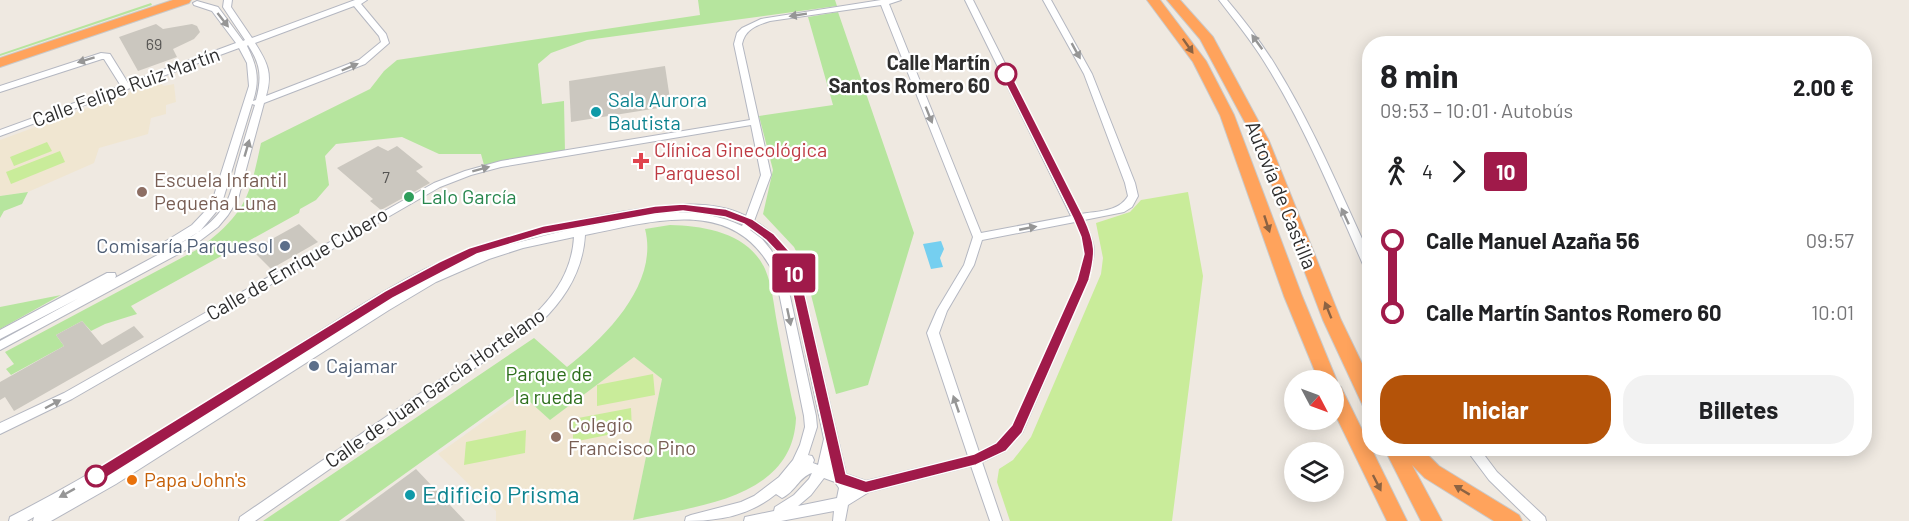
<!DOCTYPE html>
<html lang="es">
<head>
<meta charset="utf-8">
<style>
	body { margin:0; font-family:Barlow,sans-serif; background:#f2f2f2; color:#202124; height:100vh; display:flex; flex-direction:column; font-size:22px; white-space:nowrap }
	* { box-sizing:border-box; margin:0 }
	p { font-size:20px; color:#757577 }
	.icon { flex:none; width:33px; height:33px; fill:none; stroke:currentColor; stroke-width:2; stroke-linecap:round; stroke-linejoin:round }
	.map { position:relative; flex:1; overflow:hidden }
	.drawer { position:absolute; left:1362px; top:36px; width:510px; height:420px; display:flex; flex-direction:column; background:#fff; border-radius:24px; box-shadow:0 3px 15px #0003 }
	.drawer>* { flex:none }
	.badge { padding:0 12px; border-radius:4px; font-size:21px; line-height:39px }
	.needle { width:39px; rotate:131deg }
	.buttons { position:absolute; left:1284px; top:370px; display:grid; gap:12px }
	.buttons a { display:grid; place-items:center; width:60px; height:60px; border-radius:50%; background:#fff; box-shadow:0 3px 15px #0003; font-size:30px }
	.map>.badge { position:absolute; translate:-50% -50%; box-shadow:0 0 0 3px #fff }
	.legs { display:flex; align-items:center; gap:9px; height:66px; padding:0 18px; font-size:20px }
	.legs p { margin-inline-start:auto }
	.overview { display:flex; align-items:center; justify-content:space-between; height:102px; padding:0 18px }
	h1 { font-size:33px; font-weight:700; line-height:45px }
	.cta { display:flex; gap:12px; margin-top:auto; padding:12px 18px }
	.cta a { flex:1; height:69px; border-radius:24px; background:#b45309; color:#fff; font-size:24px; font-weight:700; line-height:69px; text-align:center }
	.cta a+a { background:#f2f2f2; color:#202124 }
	ul { padding:0 18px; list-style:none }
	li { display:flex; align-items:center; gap:21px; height:72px; font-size:22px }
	li i { display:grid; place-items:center; width:9px; height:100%; margin:0 8px; background:currentColor }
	li i::after { content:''; width:15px; height:15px; margin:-8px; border:4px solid; border-radius:50%; background:#fff }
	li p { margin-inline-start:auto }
	li:first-child i { background:linear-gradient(#0000 50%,currentColor 0) }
	li:last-child i { background:linear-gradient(currentColor 50%,#0000 0) }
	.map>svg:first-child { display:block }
	.education { fill:#f0e6d1 }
	.green { fill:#b6e59e }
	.pitch { fill:#c9ec9a }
	.water { fill:#75cff0 }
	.building { fill:#cbc7bf }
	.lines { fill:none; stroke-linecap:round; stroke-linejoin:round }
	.minor-casing { stroke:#b4b7c1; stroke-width:2 }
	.highway-casing { stroke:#c9c9c9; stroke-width:2 }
	.minor { fill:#fff; fill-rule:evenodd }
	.highway { fill:#ffa35c; fill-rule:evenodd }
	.oneway { fill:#969696 }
	.oneway2 { fill:#8c6343 }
	.line-1 { fill:#a01a4a; stroke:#fff; stroke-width:1.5 }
	.stop-1-dot { fill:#fff; stroke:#a01a4a; stroke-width:3 }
	.culture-dot { fill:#0f9aa8; stroke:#fff; stroke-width:2 }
	.health-dot { fill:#e0444e; stroke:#fff; stroke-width:2 }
	.education-dot { fill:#8d6e63; stroke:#fff; stroke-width:2 }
	.leisure-dot { fill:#2e9e5b; stroke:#fff; stroke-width:2 }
	.service-dot { fill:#5c6f8a; stroke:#fff; stroke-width:2 }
	.food-dot { fill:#e8710a; stroke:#fff; stroke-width:2 }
	.labels { text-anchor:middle; stroke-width:4.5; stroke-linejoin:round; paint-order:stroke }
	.number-label { font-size:16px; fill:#555452 }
	.stop-label { font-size:20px; font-weight:bold; fill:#2e2e2e; stroke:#fff; text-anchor:end }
	.street-label { font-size:20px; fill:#2e2e2e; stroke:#fff }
	.culture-label { font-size:20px; fill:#0d838f; stroke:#fff; text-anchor:start }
	.health-label { font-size:20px; fill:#be3a42; stroke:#fff; text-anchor:start }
	.education-label { font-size:20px; fill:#785e54; stroke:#fff; text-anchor:start }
	.leisure-label { font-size:20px; fill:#27864d; stroke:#fff; text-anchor:start }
	.service-label { font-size:20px; fill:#4e5e75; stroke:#fff; text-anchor:end }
	.park-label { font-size:20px; fill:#2c6e1b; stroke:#fff }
	.food-label { font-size:20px; fill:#c56008; stroke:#fff; text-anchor:start }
	.near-culture-label { font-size:24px; fill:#0d838f; stroke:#fff; text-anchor:start }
</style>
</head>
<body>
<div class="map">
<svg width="1909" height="521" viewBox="0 0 1909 521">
	<rect width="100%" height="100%" fill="#efe9e1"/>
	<g class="education">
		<path d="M158,82l6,4 10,-2 2,18 -10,3v9l-15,4 -3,16 -49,14 -5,15 -66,29 -28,4v-56z"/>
		<path d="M634,357l28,22 -29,141 -137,1v-10l-58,-57 84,-60 28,26z"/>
	</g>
	<g class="green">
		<path d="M698,0h137l2,6 -250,34 -36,13 -13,11 4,40 22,-3 1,52 -81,12 -3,-11h-42l-37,-17 -66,7 -11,12 4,29 -13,15 -16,9 -1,4 -168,93 6,8 -32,10 -14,7 -9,-10 -26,14 8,11 -53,29 -5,-6 8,-5 -9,-12 195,-104c46,-36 49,-49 61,-105l109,-54 14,-18 13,-11 303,-45z"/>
		<path d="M151,3l1,2 -152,51v-2z"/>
		<path d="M838,12l76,221 -46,152 -32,9 -32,-127 -10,-20 -31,-33 10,-44 -14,-54 74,-11 -25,-88z"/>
		<path d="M28,192l-6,12 -18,7 -4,7v-22z"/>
		<path d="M670,225c36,1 78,8 95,44 7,16 9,37 12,54 6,32 12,64 19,95 -3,82 -102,88 -163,102l29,-141 -28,-22 -84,63 -31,-28 -180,129h-76l271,-183 33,29c40,-31 92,-84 78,-138z"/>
		<path d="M61,295l-61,34v-22z"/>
	</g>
	<g class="pitch">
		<path d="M47,142l5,9 -38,15 -4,-9z"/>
		<path d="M60,151l5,11 -54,22 -5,-12z"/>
		<path d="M1188,192l15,84 -31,245h-162l-13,-39 2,-13 14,-9 18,-23 70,-163 2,-16 -7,-35 34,-11 11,-12z"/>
		<path d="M653,374l2,21 -58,11v-21z"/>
		<path d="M631,408l1,22 -59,12v-23z"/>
		<path d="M526,430l-1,23 -61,12 2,-23z"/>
	</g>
	<path class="water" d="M941,241l3,8 -4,9 3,9 -12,2 -8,-25z"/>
	<g class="building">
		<path d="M156,24l7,5 29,-5 5,2 3,6 -6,7 -21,10 4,8 -39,14 -19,-34z"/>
		<path d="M665,66l6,40 -100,16 -2,-41z"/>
		<path d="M378,146l10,5 9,-5 26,21 -7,4 14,12 -49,27 -11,-9 3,-2 -36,-31z"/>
		<path d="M299,224l19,18 -47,27 -19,-19z"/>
		<path d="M82,321l20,24 32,-19 10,11 -130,74 -9,-14 -5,3v-18l64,-36 -8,-11z"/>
		<path d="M416,469l49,52h-120z"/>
	</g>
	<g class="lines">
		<g class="minor-casing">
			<g id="minor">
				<path d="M224,0h8l-1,7 21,31 103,-38h12l-6,4 25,30 3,9 -24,21 -101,39 -26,96 -10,16 -10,12 -25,19 -193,104v-9l79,-43 -79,41v-9l107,-57h8l1,3 -1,2 48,-26h-5l-1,-3 1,-3 34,-21 19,-20 38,-119 -2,-23 -8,-15 -239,88v-6l121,-44 -17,-27h-2l-102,33v-6l101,-33 9,1 18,29 108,-40 -24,-32 -18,-6 -1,-2 4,-2 21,6 25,34 2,-1 -22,-33zM354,6l25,30 2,6 -22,18 -93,36c7,-23 1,-34 -11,-53zM248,45c13,20 14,32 8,55l-3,1c7,-22 4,-35 -6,-55zM252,104l3,1c-7,22 -13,43 -19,64 -2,10 -4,23 -9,32 -11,21 -33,35 -53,46l26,-16 21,-25z"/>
				<path d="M881,0h20l-12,4 92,229 90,-17 -106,-216h8l108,214c16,-3 38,-2 47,-18l-3,-13 -41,-109 -41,-74h8l41,74 43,109 3,13 -6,11 -8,5 -40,8c13,28 12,31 4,60l-66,153 -17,18 -23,11 20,59h-12l-19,-55 -102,26 -21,13 -3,16h-12l1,-10 -53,10h-37l1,-4 29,-6 1,-4 19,-12 15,-16 3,-6c-13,4 -17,19 -30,25l-6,-4c-27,22 -57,27 -91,27l1,-4 5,-2 50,-13 13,-6 25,-19 14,-17 7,-15 5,-18 -1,-11 -28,-138c-38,-84 -120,-57 -191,-43 -2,35 -19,63 -44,87l-286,199h-16l1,-4 293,-201c23,-22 39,-46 41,-79l-51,11 -34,11 -53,23 -47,28 -273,174 -65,37h-18l1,-4 -7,4h-18l1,-4c97,-50 188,-109 280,-167 55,-34 109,-72 169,-96 52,-21 107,-32 162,-42 39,-6 88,-15 125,4l15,-41 -10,-50 -250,42 -30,8 -31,12 -368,212 -72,35v-11l64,-30 370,-210 31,-12 36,-10 249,-41 -16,-76 3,-11 5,-5 19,-9zM881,5l92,232 -9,28 -27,45 -10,23 41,123 -102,25 -20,-7 -43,-186c-8,-28 -22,-53 -49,-67l17,-46 -29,-131c3,-15 15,-19 28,-23zM675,212l-32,4 -58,11c9,-4 24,-5 35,-7 40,-7 86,-16 123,4l-1,2c-21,-10 -43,-14 -67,-14zM1075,222l7,15 3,17 -7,26 -65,146 -16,17 -18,9 -40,-119 8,-22 27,-46 8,-25zM575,228l-71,18 -31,11 43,-15zM751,228l23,20 6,8 12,32 32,151 -6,26 -5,-2 1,-3 -2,-4 -4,-1 9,-28 -1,-11 -30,-138 -15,-28 -9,-11 -12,-9zM824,478l11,4 4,6 -2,10 -39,8 13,-11z"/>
				<path d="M1219,0h8c17,20 33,41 47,63 38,61 66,128 96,193v17l-5,-4c-31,-70 -59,-141 -100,-206 -14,-23 -30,-42 -46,-63z"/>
				<path d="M1465,448h14l18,24 48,45 1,4h-15l-42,-41z"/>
			</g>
		</g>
		<g class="highway-casing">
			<g id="highway">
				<path d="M173,0h18l-2,3 -189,64v-9z"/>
				<path d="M1147,0h13l46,61 28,54 68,181 35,85 -2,4 6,2 66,134h-20l-53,-109v-31h-15l-35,-85 -64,-181 -27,-53z"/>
				<path d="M1167,0h13l33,37 56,104 72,179 29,60v28l-7,-2 -40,-86 -68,-179 -55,-102z"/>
				<path d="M1384,448h37l18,18 80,49 3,6h-28l-69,-43 -13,-13 30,56h-21z"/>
			</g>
		</g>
		<use href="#minor" class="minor"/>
		<use href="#highway" class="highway"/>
	</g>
	<defs><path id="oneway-solid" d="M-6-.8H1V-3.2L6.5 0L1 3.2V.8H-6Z" transform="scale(1.5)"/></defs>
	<g class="oneway">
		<use href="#oneway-solid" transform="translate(798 15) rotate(171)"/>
		<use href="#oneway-solid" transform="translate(223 20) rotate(52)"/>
		<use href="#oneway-solid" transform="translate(1257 42) rotate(-126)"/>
		<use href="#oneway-solid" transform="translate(1076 51) rotate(61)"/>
		<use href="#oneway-solid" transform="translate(86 60) rotate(163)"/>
		<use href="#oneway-solid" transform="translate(350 67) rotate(-23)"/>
		<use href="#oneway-solid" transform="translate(929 115) rotate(68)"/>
		<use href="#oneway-solid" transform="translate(247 148) rotate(-74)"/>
		<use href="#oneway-solid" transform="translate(481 169) rotate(-15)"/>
		<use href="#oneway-solid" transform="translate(1345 216) rotate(-115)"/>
		<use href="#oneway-solid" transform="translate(1028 228) rotate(-11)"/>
		<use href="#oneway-solid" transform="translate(789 317) rotate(78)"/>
		<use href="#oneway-solid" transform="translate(53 404) rotate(-28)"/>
		<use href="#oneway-solid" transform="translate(956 404) rotate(-109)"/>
		<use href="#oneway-solid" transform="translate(67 493) rotate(151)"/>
	</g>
	<g class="oneway2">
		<use href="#oneway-solid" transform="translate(1188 46) rotate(55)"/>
		<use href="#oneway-solid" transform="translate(1267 224) rotate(72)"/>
		<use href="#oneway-solid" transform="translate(1328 310) rotate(-112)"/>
		<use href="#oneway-solid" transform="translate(1377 483) rotate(63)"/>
		<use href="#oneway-solid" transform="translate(1462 490) rotate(-149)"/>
	</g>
	<path class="line-1" d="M1006,71l5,3 73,144c12,26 12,35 5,62l-67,153 -16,18 -30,14 -110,28 -31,-10 -45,-201 -9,-26 -15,-16 -22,-16 -19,-7 -42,-6 -28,3 -112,20 -66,20 -84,44 -292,183h-10l-2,-5 2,-4 294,-181 54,-29 30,-14 74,-22 112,-20 28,-2 43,5 26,10 22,15 16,18 12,30 44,192 20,7 108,-27 22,-11 16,-18 65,-145 7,-26 -3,-17 -8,-19 -72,-144z"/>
	<g class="stop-1-dot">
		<circle cx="1006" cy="74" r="10"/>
		<circle cx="96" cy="476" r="10"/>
	</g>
	<g class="culture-dot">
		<circle cx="596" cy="112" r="6"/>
		<circle cx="410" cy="495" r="6"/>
	</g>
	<path class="health-dot" d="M638 152h6v6h6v6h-6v6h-6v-6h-6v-6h6z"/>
	<g class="education-dot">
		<circle cx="142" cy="192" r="6"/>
		<circle cx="556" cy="437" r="6"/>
	</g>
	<circle class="leisure-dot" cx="409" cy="197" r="6"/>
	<g class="service-dot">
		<circle cx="285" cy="246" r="6"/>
		<circle cx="314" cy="366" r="6"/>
	</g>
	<circle class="food-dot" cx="132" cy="480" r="6"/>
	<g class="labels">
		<g class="number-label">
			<text x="154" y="50">69</text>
			<text x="386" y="183">7</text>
		</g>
		<g class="stop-label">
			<text x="990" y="70">Calle Martín<tspan x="990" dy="23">Santos Romero 60</tspan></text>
		</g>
		<g class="street-label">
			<text transform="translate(126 87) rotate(-20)" y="7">Calle Felipe Ruiz Martín</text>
			<text transform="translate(1281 195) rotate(68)" y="7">Autovía de Castilla</text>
			<text transform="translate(297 264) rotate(-30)" y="7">Calle de Enrique Cubero</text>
			<text transform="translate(435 388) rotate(-35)" y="7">Calle de Juan García Hortelano</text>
		</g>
		<g class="culture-label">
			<text x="608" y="107">Sala Aurora<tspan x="608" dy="23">Bautista</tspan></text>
		</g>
		<g class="health-label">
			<text x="654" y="157">Clínica Ginecológica<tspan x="654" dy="23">Parquesol</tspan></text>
		</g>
		<g class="education-label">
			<text x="154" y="187">Escuela Infantil<tspan x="154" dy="23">Pequeña Luna</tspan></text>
			<text x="568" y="432">Colegio<tspan x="568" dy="23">Francisco Pino</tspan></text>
		</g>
		<g class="leisure-label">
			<text x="421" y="204">Lalo García</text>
		</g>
		<g class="service-label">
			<text x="273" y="253">Comisaría Parquesol</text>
			<text x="326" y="373" text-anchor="start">Cajamar</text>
		</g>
		<g class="park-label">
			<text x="549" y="381">Parque de<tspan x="549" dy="23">la rueda</tspan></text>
		</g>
		<g class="food-label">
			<text x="144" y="487">Papa John's</text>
		</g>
		<g class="near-culture-label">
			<text x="422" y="503">Edificio Prisma</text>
		</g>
	</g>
</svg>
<div class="buttons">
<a><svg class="needle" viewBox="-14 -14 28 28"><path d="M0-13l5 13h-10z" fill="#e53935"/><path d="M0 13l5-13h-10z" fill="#757577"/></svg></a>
<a><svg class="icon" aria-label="layers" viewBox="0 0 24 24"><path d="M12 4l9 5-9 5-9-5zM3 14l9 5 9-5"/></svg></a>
</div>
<b class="badge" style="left:794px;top:273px;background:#a01a4a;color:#fff">10</b>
<section class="drawer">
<div class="overview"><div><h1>8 min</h1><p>09:53 – 10:01 · Autobús</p></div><b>2.00 €</b></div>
<div class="legs"><svg class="icon" aria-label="walk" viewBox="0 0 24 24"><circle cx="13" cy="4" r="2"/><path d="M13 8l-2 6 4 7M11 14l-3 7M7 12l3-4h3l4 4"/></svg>4<svg class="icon" aria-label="forward" viewBox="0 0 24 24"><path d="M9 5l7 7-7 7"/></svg><b class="badge" style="background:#a01a4a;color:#fff">10</b></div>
<ul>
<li><i style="color:#a01a4a"></i><b>Calle Manuel Azaña 56</b><p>09:57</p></li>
<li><i style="color:#a01a4a"></i><b>Calle Martín Santos Romero 60</b><p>10:01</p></li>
</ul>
<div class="cta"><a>Iniciar</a><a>Billetes</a></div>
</section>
</div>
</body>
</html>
